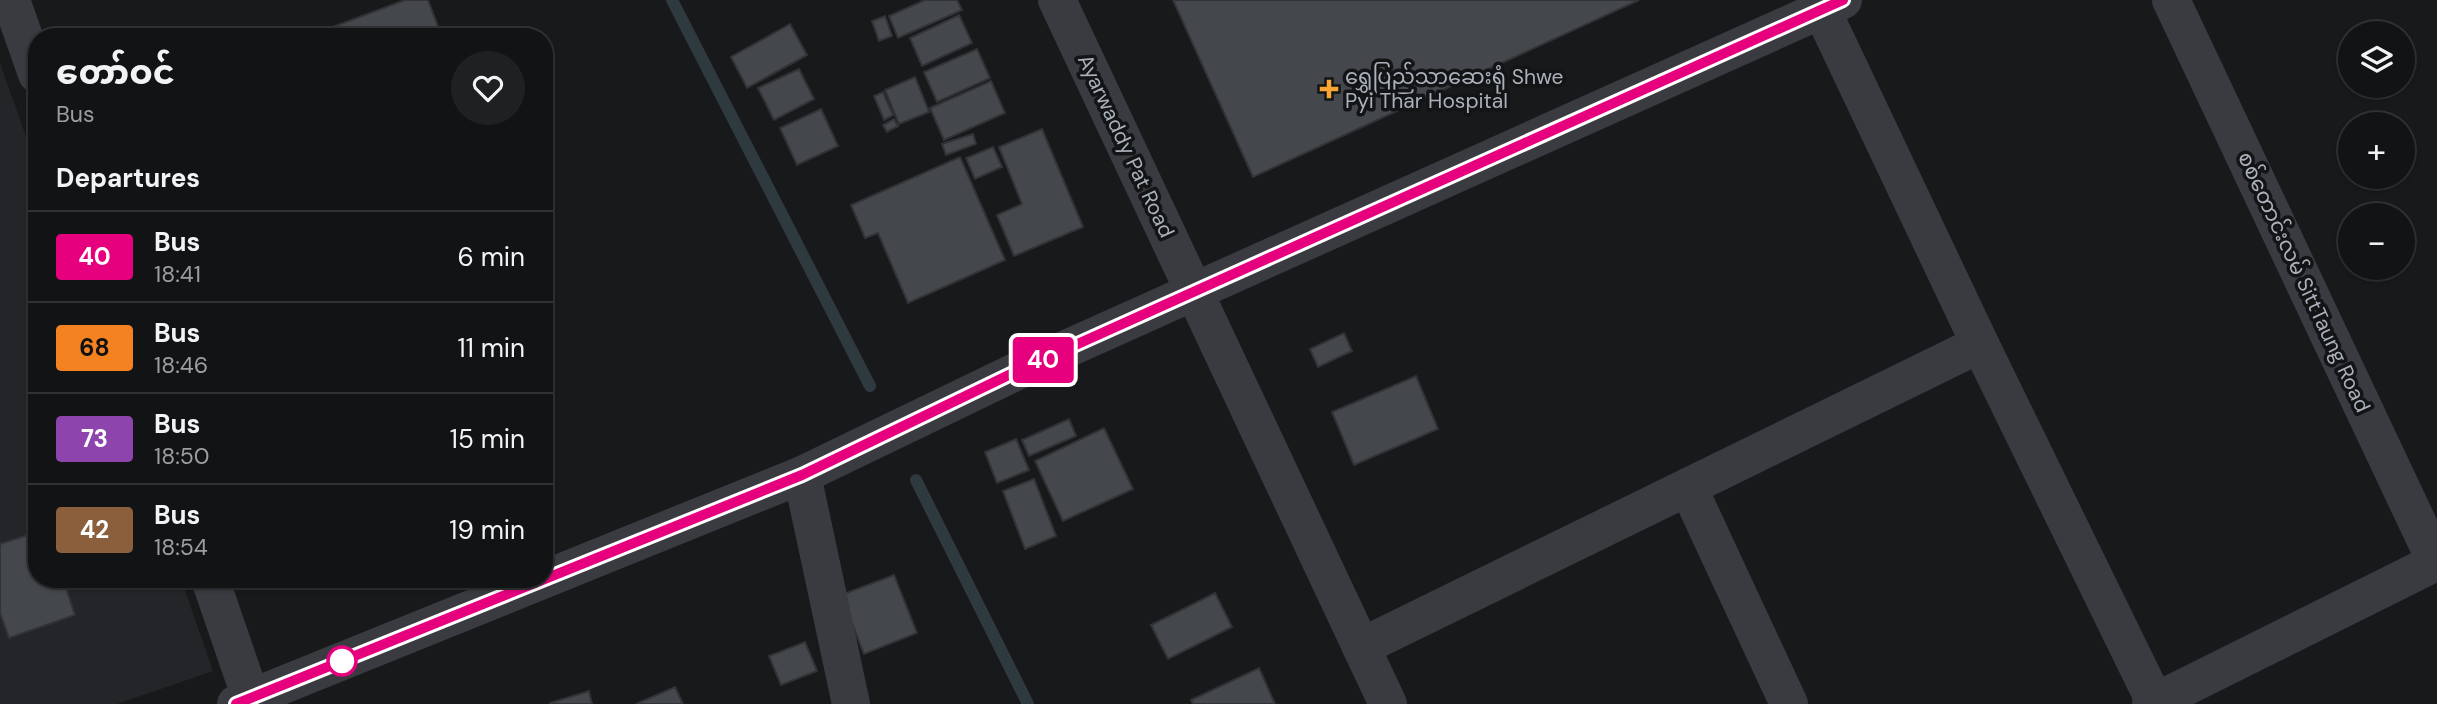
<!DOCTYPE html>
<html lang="en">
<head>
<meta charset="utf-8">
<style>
	body { margin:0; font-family:"DM Sans","Noto Sans Myanmar",sans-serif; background:#1f2022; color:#f1f3f6; height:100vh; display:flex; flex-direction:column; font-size:26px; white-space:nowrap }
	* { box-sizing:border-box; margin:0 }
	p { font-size:23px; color:#9c9ea0 }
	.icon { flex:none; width:38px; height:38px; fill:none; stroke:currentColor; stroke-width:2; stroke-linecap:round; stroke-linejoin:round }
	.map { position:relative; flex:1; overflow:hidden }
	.panel { position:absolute; left:28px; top:28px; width:525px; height:560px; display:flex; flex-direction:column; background:#121314; border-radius:28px; box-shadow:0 2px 5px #0004,0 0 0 2px #313234 }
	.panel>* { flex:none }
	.badge { padding:0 14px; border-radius:5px; font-size:24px; line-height:46px }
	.controls { position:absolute; left:2338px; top:21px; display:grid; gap:14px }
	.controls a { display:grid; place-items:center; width:77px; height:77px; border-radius:50%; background:#121314; box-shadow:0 2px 5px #0004,0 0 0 2px #313234; font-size:35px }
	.map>.badge { position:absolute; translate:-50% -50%; box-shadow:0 0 0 4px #fff }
	h2 { padding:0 28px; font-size:26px; line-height:63px }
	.round { display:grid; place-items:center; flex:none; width:74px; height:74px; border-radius:37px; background:#1f2022 }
	.headline { display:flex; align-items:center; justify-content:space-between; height:119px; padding:0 28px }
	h1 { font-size:33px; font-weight:800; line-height:52px }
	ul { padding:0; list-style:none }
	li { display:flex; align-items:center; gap:21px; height:91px; padding:0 28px; border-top:2px solid #313234 }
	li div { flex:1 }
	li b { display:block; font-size:26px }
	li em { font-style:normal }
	li .badge { min-width:77px; font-weight:700; text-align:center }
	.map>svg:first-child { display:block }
	.built { fill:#242528 }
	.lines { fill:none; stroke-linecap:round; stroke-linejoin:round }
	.stream { stroke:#2e3940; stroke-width:12 }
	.building { fill:#44474b; stroke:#323337; stroke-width:2 }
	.minor { stroke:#393b40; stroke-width:38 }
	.line-casing { stroke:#fff; stroke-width:16 }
	.line { stroke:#e6007e; stroke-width:10 }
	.poi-dot { fill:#f9a732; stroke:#131416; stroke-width:2.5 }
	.stop-dot { fill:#fff; stroke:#e6007e; stroke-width:3.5 }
	.labels { text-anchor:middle; stroke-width:7; stroke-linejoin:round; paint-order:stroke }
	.poi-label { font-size:21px; fill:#aab1bb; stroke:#131416; text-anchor:start }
	.street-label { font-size:21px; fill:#aab1bb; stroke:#131416 }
</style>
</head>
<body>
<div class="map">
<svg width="2437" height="704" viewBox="0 0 2437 704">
	<rect width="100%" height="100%" fill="#18191b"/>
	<path class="built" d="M0,63l37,105v411h144l32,92 -96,33h-117z"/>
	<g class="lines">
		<g class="stream">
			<path d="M672,0l198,386"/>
			<path d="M916,480l112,224"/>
		</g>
	</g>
	<g class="building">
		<path d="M405,0h23l14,37h-136z"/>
		<path d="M925,0h32l5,10 -64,28 -9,-22z"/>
		<path d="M1173,0h466l-386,177z"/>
		<path d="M959,15l13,28 -50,23 -12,-28z"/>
		<path d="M885,16l7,20 -13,5 -7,-20z"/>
		<path d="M790,24l17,31 -60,33 -16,-31z"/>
		<path d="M977,49l13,29 -53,24 -13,-30z"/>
		<path d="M799,69l15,30 -40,21 -16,-32z"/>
		<path d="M915,77l14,35 -30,12 -14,-34z"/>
		<path d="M991,81l14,32 -61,27 -14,-32z"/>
		<path d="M883,92l10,23 -9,5 -10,-24z"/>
		<path d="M821,109l17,37 -41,19 -17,-37z"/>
		<path d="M894,119l4,7 -11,6 -4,-7z"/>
		<path d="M1042,129l41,98 -69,29 -17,-41 25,-11 -23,-57z"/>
		<path d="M973,134l3,10 -30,11 -4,-11z"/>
		<path d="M993,147l9,20 -27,12 -9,-21z"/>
		<path d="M960,157l45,103 -97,43 -30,-70 -13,5 -14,-33z"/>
		<path d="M1344,333l8,18 -34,16 -8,-18z"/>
		<path d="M1416,376l22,53 -84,36 -22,-53z"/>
		<path d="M1069,419l7,17 -47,20 -7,-16z"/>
		<path d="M1104,428l29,61 -70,32 -28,-60z"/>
		<path d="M1016,439l13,31 -32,13 -12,-31z"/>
		<path d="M1034,479l22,57 -31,13 -22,-58z"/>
		<path d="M37,532v47h26l12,36 -66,23 -9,-25v-69z"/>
		<path d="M894,575l23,58 -53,21 -23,-59z"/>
		<path d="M1215,593l17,34 -64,32 -17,-34z"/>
		<path d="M805,642l12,29 -36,14 -12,-29z"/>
		<path d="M1259,668l16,36h-82l-2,-4z"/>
		<path d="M675,687l8,17h-47z"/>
		<path d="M589,691l3,13h-42v-1z"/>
	</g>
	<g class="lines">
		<g class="minor">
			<path d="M11,0l26,74"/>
			<path d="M1057,0l331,704"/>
			<path d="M1817,0l163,344 175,358"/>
			<path d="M2171,0l266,564"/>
			<path d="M802,475l49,229"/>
			<path d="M1688,487l101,217"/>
			<path d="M210,579l43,125"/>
			<path d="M1361,647l619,-303"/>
			<path d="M236,704l566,-229 211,-102 830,-373"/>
			<path d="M2151,704l285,-142"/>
		</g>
	</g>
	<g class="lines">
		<g class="line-casing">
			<path id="line" d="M236,704l566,-229 211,-102 830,-373"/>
		</g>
		<use href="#line" class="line"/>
	</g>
	<path class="poi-dot" d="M1325.5 78.5h7v7h7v7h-7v7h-7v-7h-7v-7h7z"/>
	<circle class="stop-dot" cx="342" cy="661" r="14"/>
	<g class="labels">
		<g class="poi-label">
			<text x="1345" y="84">ရွှေပြည်သာဆေးရုံ Shwe<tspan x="1345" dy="24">Pyi Thar Hospital</tspan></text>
		</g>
		<g class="street-label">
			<text transform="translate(1126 146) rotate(65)" y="7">Ayarwaddy Pat Road</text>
			<text transform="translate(2304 282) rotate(65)" y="7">စစ်တောင်းလမ် SittTaung Road</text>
		</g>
	</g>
</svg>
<div class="controls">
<a><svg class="icon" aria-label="layers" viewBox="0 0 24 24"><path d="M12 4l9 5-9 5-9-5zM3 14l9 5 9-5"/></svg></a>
<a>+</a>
<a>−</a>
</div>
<b class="badge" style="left:1043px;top:360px;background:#e6007e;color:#fff">40</b>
<section class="panel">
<div class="headline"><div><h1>တော်ဝင်</h1><p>Bus</p></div><a class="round"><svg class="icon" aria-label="heart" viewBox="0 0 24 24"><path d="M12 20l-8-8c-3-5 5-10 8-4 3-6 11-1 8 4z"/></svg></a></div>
<h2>Departures</h2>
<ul>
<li><span class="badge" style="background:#e6007e;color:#fff">40</span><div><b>Bus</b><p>18:41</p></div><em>6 min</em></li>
<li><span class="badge" style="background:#f58220;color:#111">68</span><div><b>Bus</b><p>18:46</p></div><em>11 min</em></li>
<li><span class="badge" style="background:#8e44ad;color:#fff">73</span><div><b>Bus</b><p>18:50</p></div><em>15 min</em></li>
<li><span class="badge" style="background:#8b5e3c;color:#fff">42</span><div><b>Bus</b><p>18:54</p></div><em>19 min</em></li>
</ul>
</section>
</div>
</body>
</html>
